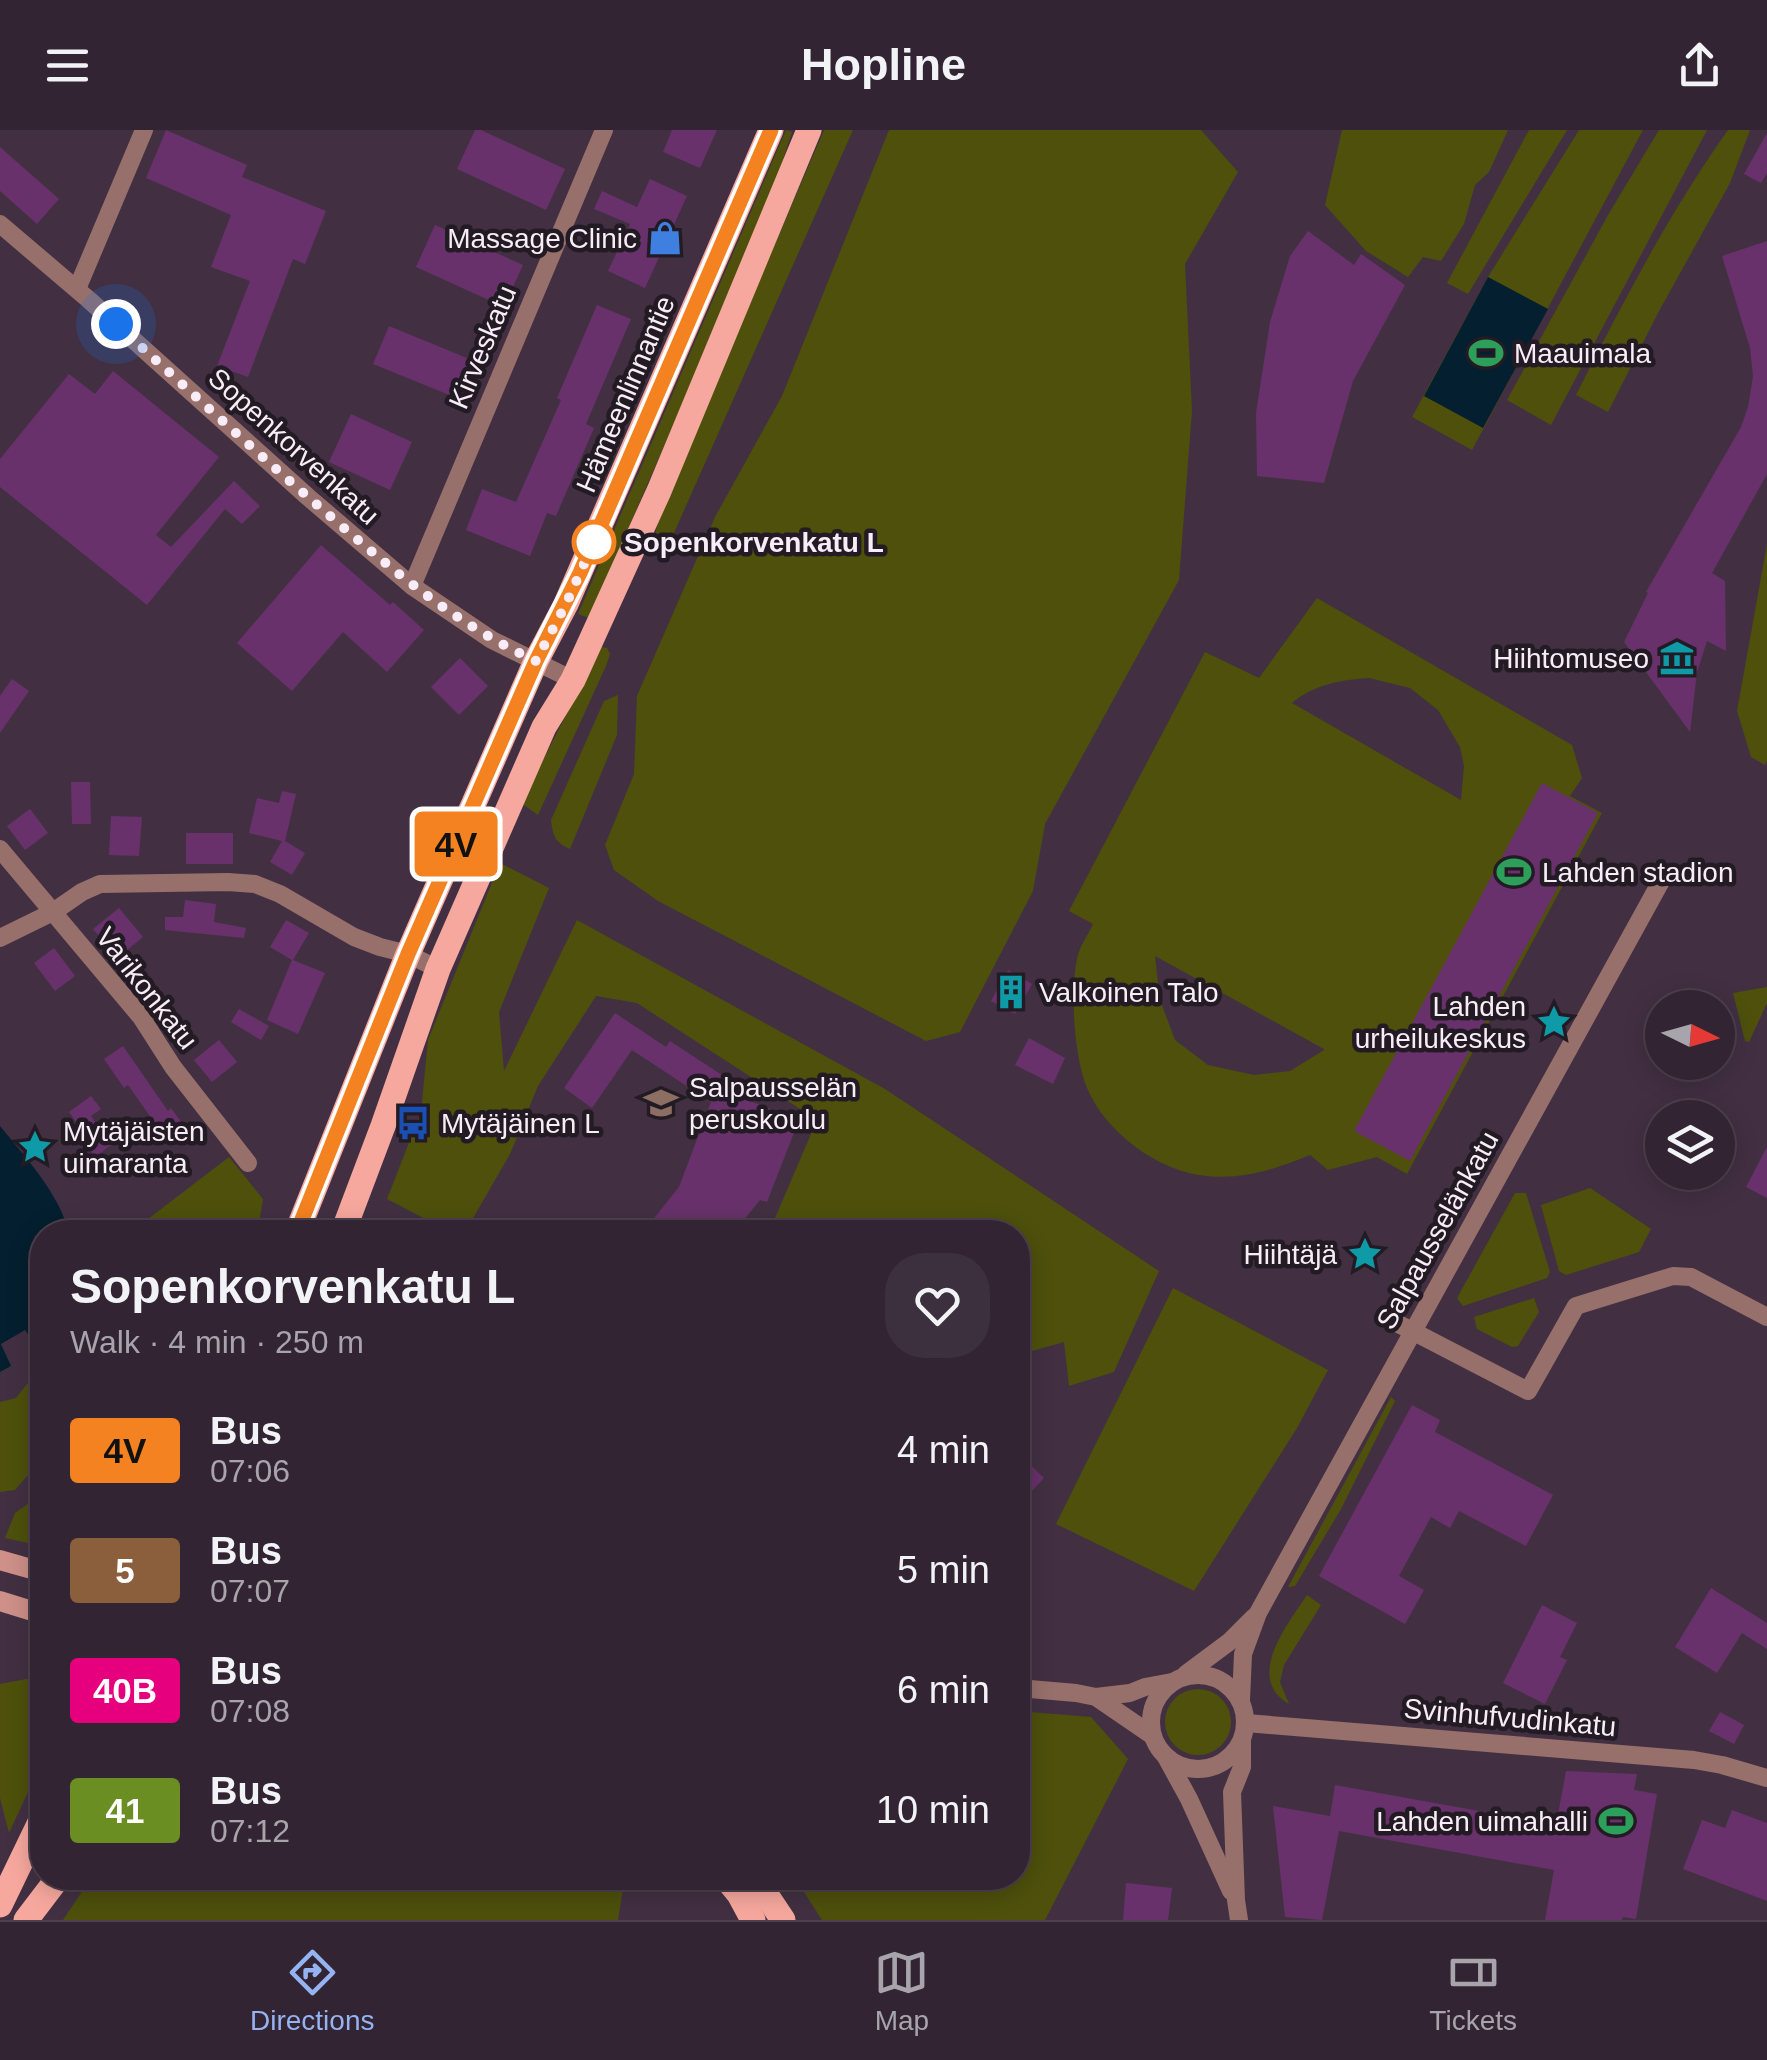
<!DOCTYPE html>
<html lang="en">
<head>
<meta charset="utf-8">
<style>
	body { margin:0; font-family:Arial,sans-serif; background:#3d303e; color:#f1f3f6; height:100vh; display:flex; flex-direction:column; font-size:38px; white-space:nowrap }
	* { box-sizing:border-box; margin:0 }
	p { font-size:32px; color:#a8a4ac }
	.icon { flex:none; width:55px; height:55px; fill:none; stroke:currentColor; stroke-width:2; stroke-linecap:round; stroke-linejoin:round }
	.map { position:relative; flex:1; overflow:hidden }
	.drawer { position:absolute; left:30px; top:1090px; width:1000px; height:670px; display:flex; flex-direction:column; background:#322432; border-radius:40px; box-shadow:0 5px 25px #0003,0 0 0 2px #4d414d }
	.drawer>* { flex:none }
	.badge { padding:0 20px; border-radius:8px; font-size:35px; line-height:65px }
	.needle { width:65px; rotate:95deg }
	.fabs { position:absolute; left:1645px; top:860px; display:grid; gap:20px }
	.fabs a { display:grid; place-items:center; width:90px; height:90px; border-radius:50%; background:#322432; box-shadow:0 5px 25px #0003,0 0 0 2px #4d414d; font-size:50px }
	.you { position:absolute; width:50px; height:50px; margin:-25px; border:8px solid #fff; border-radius:50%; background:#1a73e8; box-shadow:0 0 0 15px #1a73e833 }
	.map>.badge { position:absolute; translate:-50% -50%; box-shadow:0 0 0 5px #fff }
	.round { display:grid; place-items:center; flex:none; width:105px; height:105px; border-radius:40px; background:#3d303e }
	.headline { display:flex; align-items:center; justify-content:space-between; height:170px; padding:0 40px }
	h1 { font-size:48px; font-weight:700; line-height:75px }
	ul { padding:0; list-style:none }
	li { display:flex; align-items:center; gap:30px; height:120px; padding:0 40px }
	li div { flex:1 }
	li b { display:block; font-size:38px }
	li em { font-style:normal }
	li .badge { min-width:110px; font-weight:700; text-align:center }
	header { display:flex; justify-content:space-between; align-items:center; height:130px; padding:0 40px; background:#322432; font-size:45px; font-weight:700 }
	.tab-bar { display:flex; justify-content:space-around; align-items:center; height:140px; border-top:2px solid #4d414d; background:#322432; font-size:28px; color:#a8a4ac }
	.tab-bar a { display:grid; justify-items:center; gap:5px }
	.tab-bar .selected { color:#95b2f1 }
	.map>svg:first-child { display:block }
	.green { fill:#4e500c; fill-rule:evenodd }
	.water { fill:#041f2f }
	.building { fill:#68316b }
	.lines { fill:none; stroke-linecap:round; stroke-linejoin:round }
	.street { stroke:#98706b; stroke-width:18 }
	.secondary { stroke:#ce9088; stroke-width:20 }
	.primary { stroke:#f7a89e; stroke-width:25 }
	.line-casing { stroke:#fff; stroke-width:22 }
	.line { stroke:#f58220; stroke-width:15 }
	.walk { stroke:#f7ecf7; stroke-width:10; stroke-dasharray:0 18 }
	.stop-dot { fill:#fff; stroke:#f58220; stroke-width:5 }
	.labels { text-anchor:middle; stroke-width:9; stroke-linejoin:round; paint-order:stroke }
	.poi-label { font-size:28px; fill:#f7ecf7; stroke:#231b24; text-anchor:start }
	.street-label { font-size:28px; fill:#f7ecf7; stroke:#231b24 }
	.stop-label { font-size:28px; font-weight:bold; fill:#f7ecf7; stroke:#231b24; text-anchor:start }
</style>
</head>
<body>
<header><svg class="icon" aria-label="menu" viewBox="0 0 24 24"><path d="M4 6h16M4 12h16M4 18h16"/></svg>Hopline<svg class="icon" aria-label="share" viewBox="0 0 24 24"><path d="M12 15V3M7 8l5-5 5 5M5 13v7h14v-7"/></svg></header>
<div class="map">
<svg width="1767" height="1790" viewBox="0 0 1767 1790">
	<rect width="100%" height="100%" fill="#423042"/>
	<g class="green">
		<path d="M786,0l6,2 -18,55 -23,60 -162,371 -11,-4z"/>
		<path d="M824,0h29l-187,421 -13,-8 8,-34z"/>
		<path d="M889,0h312l37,42 -53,92 7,147 -13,169 -134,244 -12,67 -73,141 -34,9 -268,-140 -44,-31 -9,-25 29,-71 3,-78 78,-179 67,-121z"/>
		<path d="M1342,0h166l-19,42 -14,13 -11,39 -23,37 -18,-4 -15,20 -42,-26 -41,-46z"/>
		<path d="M1529,0h38l-99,164 -21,-11z"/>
		<path d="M1579,0h64l-171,320 -60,-33 76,-140z"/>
		<path d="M1659,0h48l-156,295 -44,-25 101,-185z"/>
		<path d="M1728,0h22l-20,53 -72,130 -50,99 -32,-17c46,-91 93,-182 152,-265z"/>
		<path d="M1767,414v217l-2,4 -14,-8 -14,-46z"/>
		<path d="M1317,468l255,147 10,33 -12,18 32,17 -195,361 -30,-17 -49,13 -18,-15c-34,14 -67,25 -104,21 -48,-5 -100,-43 -119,-88 -13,-32 -17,-95 -10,-129 2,-12 11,-24 16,-35l-24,-13 136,-259 54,26zM1369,548l41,10 28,22 22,37 4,19 -3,34 -169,-97c23,-19 49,-23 77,-25zM1155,826l169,93v1l-34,21 -36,4 -46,-10 -33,-25 -15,-40z"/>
		<path d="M601,517l6,1 3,6 -4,12 -68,149 -17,-12z"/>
		<path d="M618,565l-1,40 -47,114c-15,-7 -17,-12 -19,-29l53,-119z"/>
		<path d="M500,733l49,25 -50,124 5,59 73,-151 308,169 274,182 -45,101 -45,14 -5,-44 -46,13v-123h-249l48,-112 -180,-117 -41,-7 -58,90 -28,68 -45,78h-15l-63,-33 34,-87 7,-72z"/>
		<path d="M1767,857v16l-18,39 -4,-1 -12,-48z"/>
		<path d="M229,1027l34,42 -4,25 -4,8h-124z"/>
		<path d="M1590,1058l61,41 -12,23 -73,23 -7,-4 -18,-66z"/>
		<path d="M1515,1063h11l24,79 -3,6 -84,28 -6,-8z"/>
		<path d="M1173,1158l155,82 -31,58 -103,163 -138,-67z"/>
		<path d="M1534,1168l5,14 -21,34 -6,1 -35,-18 -3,-12z"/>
		<path d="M42,1235v94l-27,31 -15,2v-90l16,-4z"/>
		<path d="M1391,1267l4,4 -54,108 -46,77 -7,1z"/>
		<path d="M42,1364v52l-37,-8 10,-25z"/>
		<path d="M1307,1465l14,10 -37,60 -4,17 9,22c-45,-26 -1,-80 18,-109z"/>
		<path d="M42,1546v86l-33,71 -9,-35v-114z"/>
		<circle cx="1198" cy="1592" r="33"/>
		<path d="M1018,1581l73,6 37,42 -83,161h-223l-27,-42h223z"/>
		<path d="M91,1748h526l7,5 -6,37h-555z"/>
	</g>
	<g class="water">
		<path d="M1488,147l60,32 -65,119 -59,-32z"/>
		<path d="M0,996c26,32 58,66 69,106h-27v103l-8,8 -9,-13 -24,14 10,22 -11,6z"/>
	</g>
	<g class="building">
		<path d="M166,0l81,35 -5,12 84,34 -21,53 -12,-5 -45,118 -31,-11 33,-85 -39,-14 20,-52 -85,-37z"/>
		<path d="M475,0h6l84,39 -19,41 -89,-41z"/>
		<path d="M672,0h45l-17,38 -37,-16z"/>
		<path d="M1767,3v40l-6,10 -17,-9z"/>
		<path d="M0,17l59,52 -22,25 -37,-33z"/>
		<path d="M650,49l37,17 -42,92 -37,-17 22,-47 -36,-15 8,-18 35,16z"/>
		<path d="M435,95l88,40 -28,61 4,2 -6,16 -16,-5 14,-38 -75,-34z"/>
		<path d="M1308,101l46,34 7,-11 44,31 -52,96 -29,102 -67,-7 -1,-63 14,-91 20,-66z"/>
		<path d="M1767,111v233l-55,99 13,8 1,70 -19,-10 -10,31 -7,60 -66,-90 24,-49 -2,-1 95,-165 7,-20 5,-31 -3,-28 -28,-92z"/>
		<path d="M597,175l34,14 -45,105 8,4 -38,88 -9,-3 -17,43 -64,-26 16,-41 34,13 45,-102 -4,-2z"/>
		<path d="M389,196l90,37 -15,38 -91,-37z"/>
		<path d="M113,241l106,86 -63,78 15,12 63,-66 26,25 -18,18 -17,-15 -78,96 -147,-118v-28l69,-85 26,20z"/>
		<path d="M351,284l61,28 -22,48 -61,-28z"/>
		<path d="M321,415l69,60 3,-3 31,28 -37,42 -44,-40 -51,59 -55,-48z"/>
		<path d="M460,528l28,28 -29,29 -28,-28z"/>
		<path d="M12,549l17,12 -29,42v-37z"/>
		<path d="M71,652h19l1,42h-19z"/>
		<path d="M1542,653l56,30 -188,348 -56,-30z"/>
		<path d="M282,661l14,3 -11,47 20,12 -13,22 -22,-13 12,-21 -33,-8 8,-35 22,5z"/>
		<path d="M30,679l18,24 -23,17 -18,-24z"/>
		<path d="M111,686l31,1 -3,39 -30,-1z"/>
		<rect x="186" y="703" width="47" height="31"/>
		<path d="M185,770l31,4 -2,18 32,6 -2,10 -79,-8v-13h18z"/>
		<path d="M119,778l24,29 -26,21 -24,-29z"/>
		<path d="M286,790l23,13 -16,27 32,13 -27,61 -31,-14 25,-60 -22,-13z"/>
		<path d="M54,818l21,28 -20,15 -21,-28z"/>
		<path d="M1008,840l24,14 -17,30 -24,-13z"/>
		<path d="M239,879l30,17 -8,14 -30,-18z"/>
		<path d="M615,883l51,34 4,-6 84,55 -4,5 49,19 -32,82 -7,-2 -26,32h-91l36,-45 32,-85 -79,-52 -40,58 -28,-20z"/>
		<path d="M1029,908l36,20 -12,26 -38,-19z"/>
		<path d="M219,910l18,22 -25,20 -18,-22z"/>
		<path d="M123,916l45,65 3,-3 18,25 -18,13 -43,-61 -4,3 -20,-29z"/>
		<path d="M91,966l10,13 -10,7 20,29 -16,12 -10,-14 4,-3 -20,-28z"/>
		<path d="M1767,1017v51l-21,-11z"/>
		<path d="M1412,1275l28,15 -5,12 118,63 -27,51 -67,-35 -9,17 -19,-11 -32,59 25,14 -19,34 -86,-48z"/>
		<path d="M1018,1323l26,25 -26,28z"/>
		<path d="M1711,1458l56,35v26l-25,-16 -25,40 -42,-26z"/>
		<path d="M1542,1475l35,18 -17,34 7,3 -22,44 -42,-21z"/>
		<path d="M1720,1582l24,13 -10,19 -25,-13z"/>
		<path d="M1566,1641l71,3 -3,16 23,4 -21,125 -13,-2 -1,3h-77l9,-50 -215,-39 -17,89 -37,-3 -12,-111 57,10 5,-31 221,40z"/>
		<path d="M1732,1680l35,13v78l-84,-32 19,-49 23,8z"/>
		<path d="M1126,1753l46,5 -4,32h-45z"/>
	</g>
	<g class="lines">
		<g class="street">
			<path d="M0,94l88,75 220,198 104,89 80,54 81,40"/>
			<path d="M77,159l67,-159"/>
			<path d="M412,456l192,-456"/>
			<path d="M0,719l141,168 32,50 75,96"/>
			<path d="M0,808l53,-26 29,-20 18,-8 128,-2 27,2 25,10 74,43 26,10 28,7 30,15"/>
			<path d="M1385,1187l143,74 48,-85 97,-30 18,1 76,40"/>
			<path d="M1186,1544l43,-32 25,-25"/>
			<circle cx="1198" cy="1592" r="47"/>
			<path d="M1018,1558l58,5 20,4 57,39"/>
			<path d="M1096,1567l34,-4 15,-6 27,-5"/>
			<path d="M1241,1570l2,-46 15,-41 407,-739"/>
			<path d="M1246,1593l448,37 28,5 45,13"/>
			<path d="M1166,1627l23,42 42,92"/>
			<path d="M1239,1790l-3,-20 -4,-108 10,-25v-27"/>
		</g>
		<g class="secondary">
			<path d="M0,1430l42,12"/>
			<path d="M0,1471l42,13"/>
		</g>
		<g class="primary">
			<path d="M297,1102l111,-278 128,-293 30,-57 205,-474"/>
			<path d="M343,1102l40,-106 55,-157 106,-242 29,-47 86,-189 150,-361"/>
			<path d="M726,1748l13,16 14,26"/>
			<path d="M755,1748l28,42"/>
			<path d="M0,1775l42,-87"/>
			<path d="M26,1790l32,-42"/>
		</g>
	</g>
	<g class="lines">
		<g class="line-casing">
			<path id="line" d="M297,1102l111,-278 128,-293 44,-88 191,-443"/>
		</g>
		<use href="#line" class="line"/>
		<path class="walk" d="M116,194c73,66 146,134 221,198 64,55 121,103 199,139l30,-57 28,-62"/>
	</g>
	<defs>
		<g id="shop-bare" transform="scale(2.7)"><path d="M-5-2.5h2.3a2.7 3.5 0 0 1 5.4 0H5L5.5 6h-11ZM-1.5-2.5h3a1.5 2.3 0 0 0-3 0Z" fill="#3f7fe0" stroke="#231b24" stroke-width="2.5" paint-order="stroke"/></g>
		<g id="stadium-bare" transform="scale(2.7)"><path d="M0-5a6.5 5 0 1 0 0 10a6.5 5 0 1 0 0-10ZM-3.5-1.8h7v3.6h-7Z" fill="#2e9e5b" stroke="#231b24" stroke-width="2.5" paint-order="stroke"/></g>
		<g id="museum-bare" transform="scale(2.7)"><path d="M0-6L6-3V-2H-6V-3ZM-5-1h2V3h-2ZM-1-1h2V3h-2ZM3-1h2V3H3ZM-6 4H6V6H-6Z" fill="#0f9aa8" stroke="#231b24" stroke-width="2.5" paint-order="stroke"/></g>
		<g id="building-bare" transform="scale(2.7)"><path d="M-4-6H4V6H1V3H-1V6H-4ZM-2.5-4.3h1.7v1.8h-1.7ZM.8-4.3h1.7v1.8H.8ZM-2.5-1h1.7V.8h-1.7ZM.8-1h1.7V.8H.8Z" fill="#0f9aa8" stroke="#231b24" stroke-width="2.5" paint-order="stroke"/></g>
		<g id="sight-bare" transform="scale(2.7)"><path d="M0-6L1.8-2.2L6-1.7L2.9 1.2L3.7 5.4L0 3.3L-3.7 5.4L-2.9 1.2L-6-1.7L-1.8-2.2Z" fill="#0f9aa8" stroke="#231b24" stroke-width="2.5" paint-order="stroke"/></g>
		<g id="school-bare" transform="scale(2.7)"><path d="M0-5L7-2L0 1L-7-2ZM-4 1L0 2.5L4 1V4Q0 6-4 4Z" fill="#8d6e63" stroke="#231b24" stroke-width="2.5" paint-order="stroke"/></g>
		<g id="bus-bare" transform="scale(2.7)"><path d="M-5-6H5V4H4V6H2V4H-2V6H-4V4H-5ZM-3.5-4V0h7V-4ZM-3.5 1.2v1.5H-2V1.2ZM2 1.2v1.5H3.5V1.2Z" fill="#1a4fb4" stroke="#231b24" stroke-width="2.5" paint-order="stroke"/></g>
	</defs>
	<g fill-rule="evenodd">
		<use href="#shop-bare" x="665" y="108"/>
		<use href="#stadium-bare" x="1486" y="223"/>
		<use href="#museum-bare" x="1677" y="528"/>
		<use href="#stadium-bare" x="1514" y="742"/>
		<use href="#building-bare" x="1011" y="862"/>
		<use href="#sight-bare" x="1554" y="892"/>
		<use href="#school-bare" x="661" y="973"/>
		<use href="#bus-bare" x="413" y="993"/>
		<use href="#sight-bare" x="35" y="1017"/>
		<use href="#sight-bare" x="1365" y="1124"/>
		<use href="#stadium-bare" x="1616" y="1691"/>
	</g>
	<circle class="stop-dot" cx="594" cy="412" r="20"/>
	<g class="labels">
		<g class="poi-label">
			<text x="637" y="118" text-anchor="end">Massage Clinic</text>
			<text x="1514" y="233">Maauimala</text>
			<text x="1649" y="538" text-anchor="end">Hiihtomuseo</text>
			<text x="1542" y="752">Lahden stadion</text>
			<text x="1039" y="872">Valkoinen Talo</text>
			<text x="1526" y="886" text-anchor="end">Lahden<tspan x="1526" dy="32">urheilukeskus</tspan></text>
			<text x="689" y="967">Salpausselän<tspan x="689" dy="32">peruskoulu</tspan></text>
			<text x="441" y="1003">Mytäjäinen L</text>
			<text x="63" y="1011">Mytäjäisten<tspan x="63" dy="32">uimaranta</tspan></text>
			<text x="1337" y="1134" text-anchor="end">Hiihtäjä</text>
			<text x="1588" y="1701" text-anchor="end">Lahden uimahalli</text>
		</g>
		<g class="street-label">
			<text transform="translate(482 217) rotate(-67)" y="10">Kirveskatu</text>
			<text transform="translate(625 264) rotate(-67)" y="10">Hämeenlinnantie</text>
			<text transform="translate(294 316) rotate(42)" y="10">Sopenkorvenkatu</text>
			<text transform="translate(147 858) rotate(52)" y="10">Varikonkatu</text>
			<text transform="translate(1437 1100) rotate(-61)" y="10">Salpausselänkatu</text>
			<text transform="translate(1510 1587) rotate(5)" y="10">Svinhufvudinkatu</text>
		</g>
		<g class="stop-label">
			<text x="624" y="422">Sopenkorvenkatu L</text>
		</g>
	</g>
</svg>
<div class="fabs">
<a><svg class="needle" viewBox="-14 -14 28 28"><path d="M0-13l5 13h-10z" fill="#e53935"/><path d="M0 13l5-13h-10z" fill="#a8a4ac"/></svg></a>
<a><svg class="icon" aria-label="layers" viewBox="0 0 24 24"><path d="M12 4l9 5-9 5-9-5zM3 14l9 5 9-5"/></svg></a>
</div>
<div class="you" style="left:116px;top:194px"></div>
<b class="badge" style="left:456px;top:714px;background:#f58220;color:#111">4V</b>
<section class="drawer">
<div class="headline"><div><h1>Sopenkorvenkatu L</h1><p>Walk · 4 min · 250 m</p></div><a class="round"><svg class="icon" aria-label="heart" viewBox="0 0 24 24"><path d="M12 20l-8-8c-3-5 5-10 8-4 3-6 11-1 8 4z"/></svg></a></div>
<ul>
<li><span class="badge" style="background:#f58220;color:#111">4V</span><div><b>Bus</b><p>07:06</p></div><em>4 min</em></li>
<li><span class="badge" style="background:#8b5e3c;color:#fff">5</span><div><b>Bus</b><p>07:07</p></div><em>5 min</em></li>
<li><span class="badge" style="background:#e6007e;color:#fff">40B</span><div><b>Bus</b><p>07:08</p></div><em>6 min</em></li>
<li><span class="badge" style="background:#6b8e23;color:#fff">41</span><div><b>Bus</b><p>07:12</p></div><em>10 min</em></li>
</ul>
</section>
</div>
<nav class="tab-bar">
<a class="selected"><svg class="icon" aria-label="directions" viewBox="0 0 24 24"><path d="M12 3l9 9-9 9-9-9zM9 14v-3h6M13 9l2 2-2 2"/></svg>Directions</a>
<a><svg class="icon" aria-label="map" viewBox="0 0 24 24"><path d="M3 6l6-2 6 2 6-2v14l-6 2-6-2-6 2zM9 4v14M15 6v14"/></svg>Map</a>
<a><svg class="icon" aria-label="tickets" viewBox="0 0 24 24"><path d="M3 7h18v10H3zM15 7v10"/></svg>Tickets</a>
</nav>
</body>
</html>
